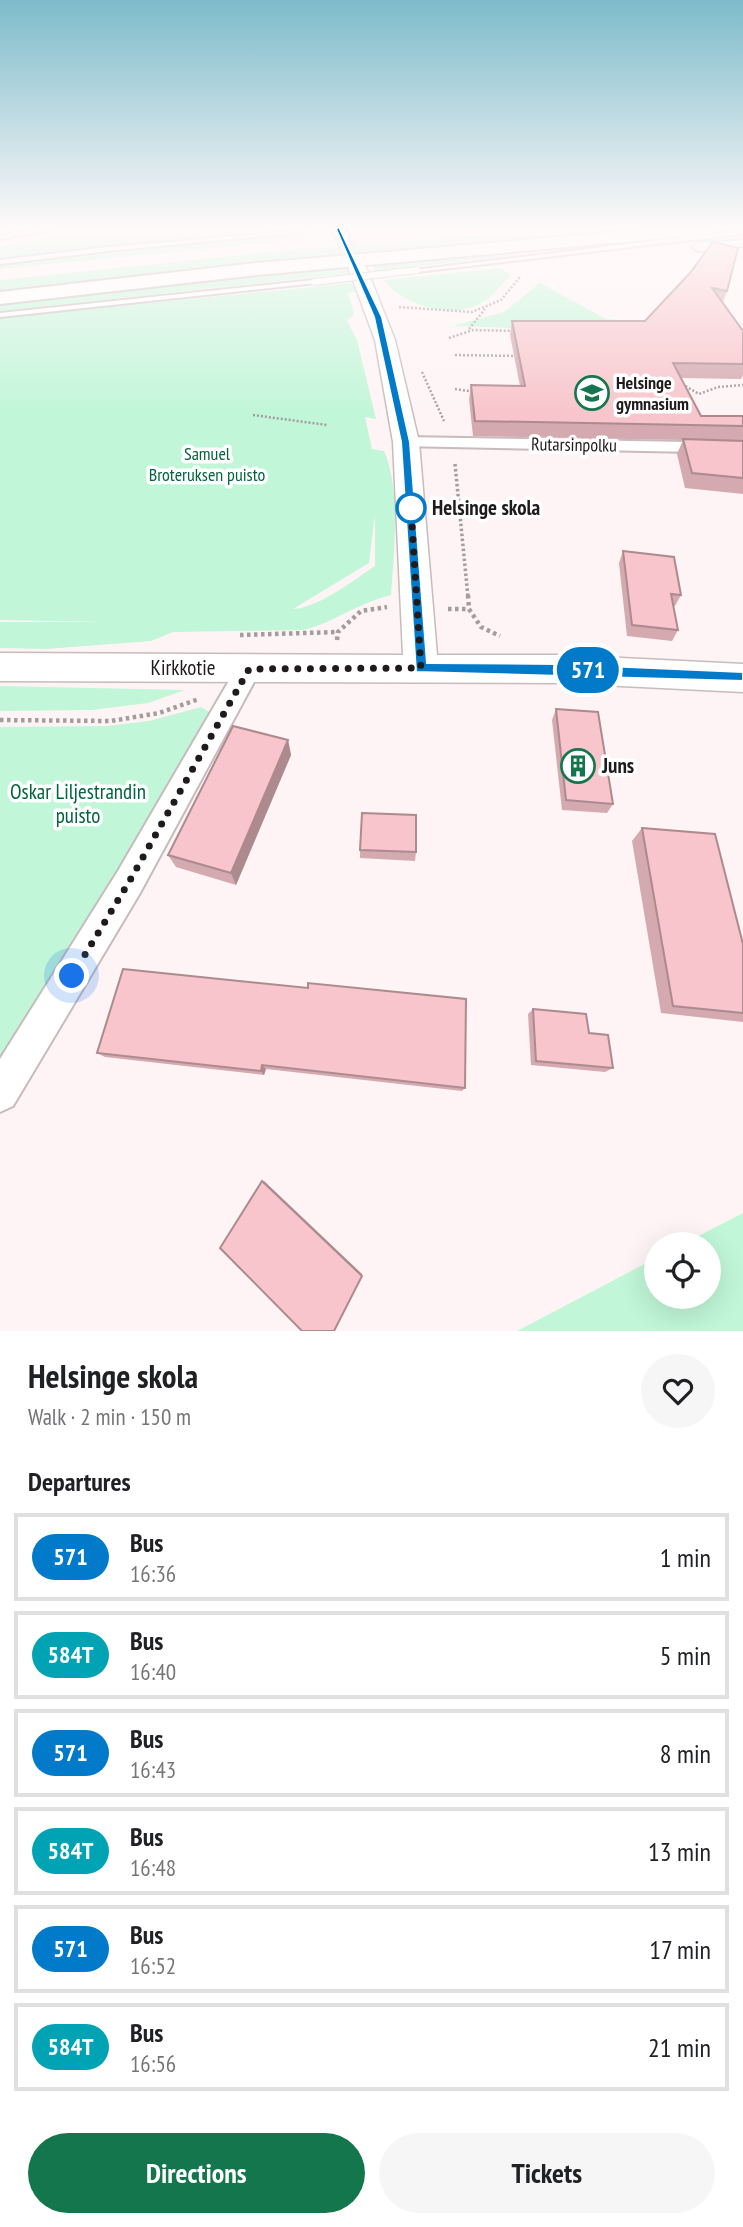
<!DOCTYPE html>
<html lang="en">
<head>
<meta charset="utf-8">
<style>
	body { margin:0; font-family:"PT Sans Narrow",sans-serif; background:#f6f6f6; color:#202124; height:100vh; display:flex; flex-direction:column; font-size:26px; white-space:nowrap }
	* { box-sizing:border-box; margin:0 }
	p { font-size:23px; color:#757577 }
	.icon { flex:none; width:38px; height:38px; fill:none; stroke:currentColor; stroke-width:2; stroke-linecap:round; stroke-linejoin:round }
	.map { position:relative; height:1331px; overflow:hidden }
	.drawer { display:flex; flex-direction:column; background:#fff; flex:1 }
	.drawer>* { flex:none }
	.badge { padding:0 14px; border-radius:23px; font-size:24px; line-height:46px }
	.fabs { position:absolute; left:644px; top:1232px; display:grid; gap:14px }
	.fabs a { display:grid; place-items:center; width:77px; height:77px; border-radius:50%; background:#fff; box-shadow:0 7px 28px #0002; font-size:35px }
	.you { position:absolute; width:35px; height:35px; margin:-18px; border:5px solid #fff; border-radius:50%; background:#1a73e8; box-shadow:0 0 0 10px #1a73e833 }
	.map>.badge { position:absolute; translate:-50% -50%; box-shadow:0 0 0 4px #fff }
	h2 { padding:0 28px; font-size:26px; line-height:63px }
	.round { display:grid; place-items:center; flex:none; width:74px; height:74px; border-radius:37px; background:#f6f6f6 }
	.head { display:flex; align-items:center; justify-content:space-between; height:119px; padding:0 28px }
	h1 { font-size:33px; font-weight:600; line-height:52px }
	.button { display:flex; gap:14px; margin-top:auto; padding:14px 28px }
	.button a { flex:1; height:80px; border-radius:42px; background:#13764d; color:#fff; font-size:28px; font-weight:600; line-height:80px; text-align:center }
	.button a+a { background:#f6f6f6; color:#202124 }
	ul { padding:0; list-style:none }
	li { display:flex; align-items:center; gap:21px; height:88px; margin:0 14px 10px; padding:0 14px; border:4px solid #e0e0e0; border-radius:0px }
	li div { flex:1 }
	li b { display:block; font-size:26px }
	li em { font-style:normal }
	li .badge { min-width:77px; font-weight:700; text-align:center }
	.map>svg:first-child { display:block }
	.green { fill:#c1f6d8; fill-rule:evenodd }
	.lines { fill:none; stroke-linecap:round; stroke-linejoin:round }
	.secondary-tunnel { stroke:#ddd3d4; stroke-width:18; stroke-dasharray:18 9; stroke-linecap:butt }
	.lane-casing { stroke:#c7bbbc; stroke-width:4 }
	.street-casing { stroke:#c7bbbc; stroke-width:4 }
	.secondary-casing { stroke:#c7bbbc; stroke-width:3 }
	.highway-casing { stroke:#c7bbbc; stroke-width:4 }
	.path-far2 { stroke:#a49c9d; stroke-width:2.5; stroke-dasharray:2 2; stroke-linecap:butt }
	.path-far1 { stroke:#a49c9d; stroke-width:3.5; stroke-dasharray:2.5 2.5; stroke-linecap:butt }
	.path { stroke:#a49c9d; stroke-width:4.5; stroke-dasharray:3.5 3.5; stroke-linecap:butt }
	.lane { fill:#fff; fill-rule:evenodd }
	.street { fill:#fff; fill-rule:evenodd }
	.secondary { fill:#fff; fill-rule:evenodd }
	.highway { fill:#fff; fill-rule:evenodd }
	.lane-bridge-casing { stroke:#c7bbbc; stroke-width:8; stroke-linecap:butt }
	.lane-bridge { stroke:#fff; stroke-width:6 }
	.wall { fill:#d4a9af }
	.shaded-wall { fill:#ad8a8e }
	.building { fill:#f7c5cb; stroke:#ad8a8e; stroke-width:2 }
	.line { fill:#007ac9; stroke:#fff; stroke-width:2 }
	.walk { stroke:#1f1a1b; stroke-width:7; stroke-dasharray:0 12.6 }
	.stop-dot { fill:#fff; stroke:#007ac9; stroke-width:3.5 }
	.labels { text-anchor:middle; stroke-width:7; stroke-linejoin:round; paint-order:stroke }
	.far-poi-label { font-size:18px; font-weight:bold; fill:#1f1a1b; stroke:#fff; text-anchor:start }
	.far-street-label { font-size:18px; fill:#1f1a1b; stroke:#fff }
	.far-park-label { font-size:18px; fill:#02633f; stroke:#fff }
	.stop-label { font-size:21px; font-weight:bold; fill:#1f1a1b; stroke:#fff; text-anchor:start }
	.street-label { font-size:21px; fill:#1f1a1b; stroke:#fff }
	.poi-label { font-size:21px; font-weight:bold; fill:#1f1a1b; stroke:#fff; text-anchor:start }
	.park-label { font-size:21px; fill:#02633f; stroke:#fff }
</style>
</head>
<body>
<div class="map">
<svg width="743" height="1331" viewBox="0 0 743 1331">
	<rect width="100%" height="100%" fill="#fef4f5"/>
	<g class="green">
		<path d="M95,229h195l-290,31v-13z"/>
		<path d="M554,229h89l-367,32 -276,31v-12l270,-28z"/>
		<path d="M333,232l2,4 -335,33v-4l149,-17z"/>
		<path d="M525,254l-150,17 -3,-7z"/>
		<path d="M349,266l3,7 -352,38v-7z"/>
		<path d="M501,268l10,7c-9,9 -17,20 -28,27 -28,18 -81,4 -99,-22z"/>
		<path d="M352,283l3,9 -7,1 6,21 -7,7 10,19 19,79 -11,-2 7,32 12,2c17,38 10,102 7,144 -33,8 -60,29 -88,35l-130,2 -22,9 -105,8 -46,-1v-26h106l-106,-2v-302zM375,514v52c-21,14 -57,42 -82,43l76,-46z"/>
		<path d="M540,283l66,36 107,9 -4,7 -256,-9 51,-14z"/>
		<path d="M0,686l185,4 -37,13 -56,7 -92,1z"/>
		<path d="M201,707l8,5 4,11 -76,133 -137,200v-329l107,-1 42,-5z"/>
		<path d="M743,1213v118h-226l139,-73v39h53v-53h-26z"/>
	</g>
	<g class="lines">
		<path class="secondary-tunnel" d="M342,235l15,32"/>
		<g class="lane-casing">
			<g id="lane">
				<path d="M41,229h14l-55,10v-4z"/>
				<path d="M317,229h21l-230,22 -108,13v-4l108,-13z"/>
				<path d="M743,230v4l-326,38 -3,-2z"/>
				<path d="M314,280l2,1v2l-316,34v-4z"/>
			</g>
		</g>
		<g class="street-casing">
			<g id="street">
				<path d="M743,240v6l-45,5 -6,-4 6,-4z"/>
				<path d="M406,437l337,6v10l-343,-7 -3,-4z"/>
				<path d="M249,659l9,3 3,7 -121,224 -127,213 -13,6v-53l118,-188 122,-209z"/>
			</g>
		</g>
		<g class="secondary-casing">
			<g id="secondary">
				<path d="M331,229h16l3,6 -2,3h-12z"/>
				<path d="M357,262l9,5 29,73 24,102 18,213h123l183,9v28l-183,-9 -560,-2v-28l403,2 -10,-213 -18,-102 -27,-73z"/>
			</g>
		</g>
		<g class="highway-casing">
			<path id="highway" d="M651,229h69l-9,5 -454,41 -257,29v-12l257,-29z"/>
		</g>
		<g class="path-far2">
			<path d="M399,307l73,5 29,-12 19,-23"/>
			<path d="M469,329l16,-20"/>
			<path d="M449,338l24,-8 43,1"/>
			<path d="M455,355l62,1"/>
			<path d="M422,372l22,49"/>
			<path d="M682,384l17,10 19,-7 25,-2"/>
			<path d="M455,389l20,3"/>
			<path d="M253,415l74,10"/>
		</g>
		<path class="path-far1" d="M455,464l13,133"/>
		<g class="path">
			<path d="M468,595l1,14"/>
			<path d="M448,609h21l12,18 19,9"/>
			<path d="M240,635l98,-3"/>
			<path d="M337,640l1,-8 23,-21 26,-4"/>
			<path d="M0,720l111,1 48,-8 40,-14"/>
		</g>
		<use href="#lane" class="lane"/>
		<use href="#street" class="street"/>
		<use href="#secondary" class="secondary"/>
		<use href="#highway" class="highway"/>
		<g class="lane-bridge-casing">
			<path id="lane-bridge" d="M314,282l103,-12"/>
		</g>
		<use href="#lane-bridge" class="lane-bridge"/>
	</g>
	<g class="wall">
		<path d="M690,273l37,18 -4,11 20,29v44l-2,4 -60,-1 20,38h42v78l-58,-6 -8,-34 6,-14 -210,-4 -4,-37 2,-14 49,1 -10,-51 2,-14h133z"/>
		<path d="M623,551l58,44 -6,11h-2l5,24 -6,11 -45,-5 -8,-73z"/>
		<path d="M556,709l57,95 -6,9 -45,-3 -10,-90z"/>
		<path d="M288,740l3,15 -55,130 -60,-18 -8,-12z"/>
		<path d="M642,828l101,116v78l-82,-9 -29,-172z"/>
		<path d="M360,850l56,2 -1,9 -55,-3z"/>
		<path d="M123,969l342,119 -3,3 -196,-22 -2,6 -159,-18 -8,-4z"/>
		<path d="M533,1009l56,24 24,35 -8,4 -74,-7 -3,-51z"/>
	</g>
	<g class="shaded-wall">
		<path d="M288,740l3,15 -55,130 -5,-12z"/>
		<path d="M262,1065l4,4 -2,6 -3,-4z"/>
		<path d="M262,1181h2l98,93v2z"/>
	</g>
	<g class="building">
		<path d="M713,242l25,6 -11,43 -15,-3 31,43v33l-70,-1 28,53h42v10l-268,-5 -4,-36 54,1 -13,-65h133l45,-48z"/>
		<path d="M683,439l60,2v37l-51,-5z"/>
		<path d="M623,551l51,6 7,38 -10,-1 7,36 -46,-5z"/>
		<path d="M556,709l42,3 15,92 -47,-4z"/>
		<path d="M233,726l55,14 -57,133 -63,-18z"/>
		<path d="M362,813l54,2v37l-56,-2z"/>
		<path d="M642,828l73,6 28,110v69l-70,-7z"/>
		<path d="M123,969l185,19v-5l158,16 -1,89 -203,-23 -1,6 -164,-18z"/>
		<path d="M533,1009l53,5 3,19 19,2 5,33 -77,-7z"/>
		<path d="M262,1181l100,95 -28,55h-32l-82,-83z"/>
	</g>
	<linearGradient id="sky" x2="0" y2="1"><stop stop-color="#7dbbca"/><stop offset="0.55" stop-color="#fffafa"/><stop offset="1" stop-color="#fffafa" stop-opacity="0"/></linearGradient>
	<rect width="743" height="415" fill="url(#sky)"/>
	<path class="line" d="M339,227l43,90 28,125 17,221 133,1 183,8v9l-327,-9 -15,-230 -27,-125 -38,-88z"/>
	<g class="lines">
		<path class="walk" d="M72,976l57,-94 120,-213 172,-1 -10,-160"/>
	</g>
	<defs>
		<g id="school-ring" transform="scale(1.75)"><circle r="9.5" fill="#fff" stroke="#13764d" stroke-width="1.5"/><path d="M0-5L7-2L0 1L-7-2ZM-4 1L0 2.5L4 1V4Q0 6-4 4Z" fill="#13764d"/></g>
		<g id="building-ring" transform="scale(1.75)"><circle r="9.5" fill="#fff" stroke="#13764d" stroke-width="1.5"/><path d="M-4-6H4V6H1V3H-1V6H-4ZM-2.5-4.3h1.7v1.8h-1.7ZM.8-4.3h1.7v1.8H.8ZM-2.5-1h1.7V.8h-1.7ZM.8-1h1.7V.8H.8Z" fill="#13764d"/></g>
	</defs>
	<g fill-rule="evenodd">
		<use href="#school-ring" x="592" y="393"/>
		<use href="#building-ring" x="578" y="766"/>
	</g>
	<circle class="stop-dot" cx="411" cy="508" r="14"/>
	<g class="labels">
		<g class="far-poi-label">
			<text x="616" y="389">Helsinge<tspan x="616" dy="21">gymnasium</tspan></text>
		</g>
		<g class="far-street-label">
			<text transform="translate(574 445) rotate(1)" y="6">Rutarsinpolku</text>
		</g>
		<g class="far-park-label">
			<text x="207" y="460">Samuel<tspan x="207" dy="21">Broteruksen puisto</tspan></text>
		</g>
		<g class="stop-label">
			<text x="432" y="515">Helsinge skola</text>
		</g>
		<g class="street-label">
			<text x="183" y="675">Kirkkotie</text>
		</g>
		<g class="poi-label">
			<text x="602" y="773">Juns</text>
		</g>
		<g class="park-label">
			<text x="78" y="799">Oskar Liljestrandin<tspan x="78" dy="24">puisto</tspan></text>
		</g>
	</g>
</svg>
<div class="fabs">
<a><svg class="icon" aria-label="locate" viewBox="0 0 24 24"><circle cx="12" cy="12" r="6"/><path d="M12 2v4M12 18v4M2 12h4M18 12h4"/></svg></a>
</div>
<div class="you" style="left:72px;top:976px"></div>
<b class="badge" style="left:588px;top:670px;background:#007ac9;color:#fff">571</b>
</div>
<section class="drawer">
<div class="head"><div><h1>Helsinge skola</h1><p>Walk · 2 min · 150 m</p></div><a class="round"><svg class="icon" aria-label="heart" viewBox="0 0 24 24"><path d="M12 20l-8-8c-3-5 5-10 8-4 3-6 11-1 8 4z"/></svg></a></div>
<h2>Departures</h2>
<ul>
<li><span class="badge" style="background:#007ac9;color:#fff">571</span><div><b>Bus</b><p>16:36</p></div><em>1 min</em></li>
<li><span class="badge" style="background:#00a3b4;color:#fff">584T</span><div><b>Bus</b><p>16:40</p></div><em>5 min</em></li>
<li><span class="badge" style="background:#007ac9;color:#fff">571</span><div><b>Bus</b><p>16:43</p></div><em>8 min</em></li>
<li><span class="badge" style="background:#00a3b4;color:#fff">584T</span><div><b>Bus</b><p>16:48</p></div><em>13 min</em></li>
<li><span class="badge" style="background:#007ac9;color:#fff">571</span><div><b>Bus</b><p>16:52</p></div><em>17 min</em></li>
<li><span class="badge" style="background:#00a3b4;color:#fff">584T</span><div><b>Bus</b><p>16:56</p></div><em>21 min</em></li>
</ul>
<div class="button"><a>Directions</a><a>Tickets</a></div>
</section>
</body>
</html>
